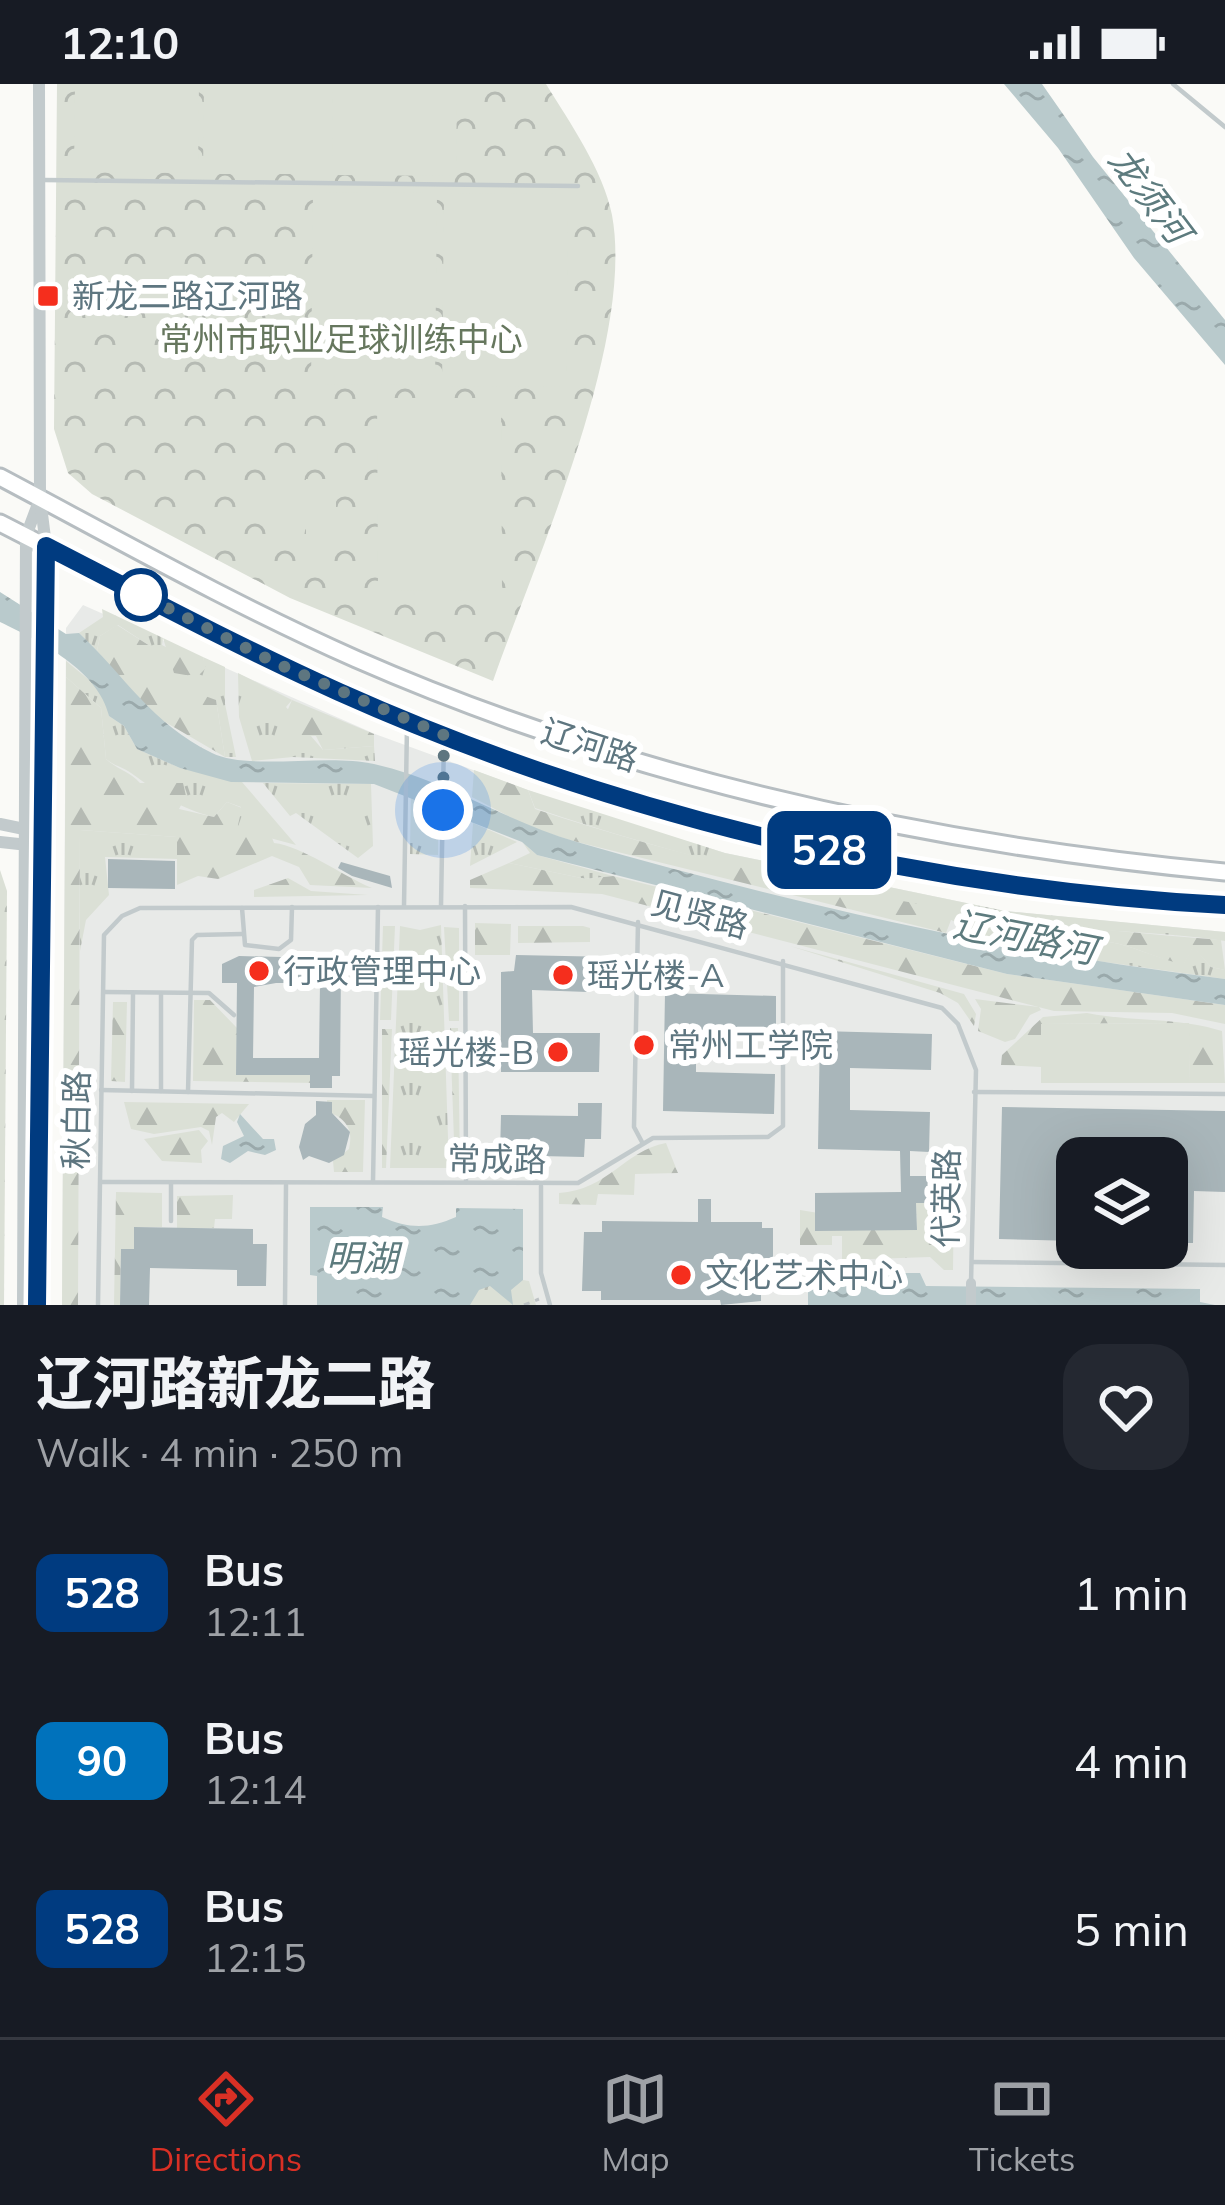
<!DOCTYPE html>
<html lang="en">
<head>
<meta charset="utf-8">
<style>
	body { margin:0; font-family:Mulish,"Noto Sans SC",sans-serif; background:#242831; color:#f1f3f6; height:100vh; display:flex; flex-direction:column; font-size:45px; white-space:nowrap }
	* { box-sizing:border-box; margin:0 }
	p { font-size:39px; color:#9ea1a6 }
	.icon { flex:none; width:66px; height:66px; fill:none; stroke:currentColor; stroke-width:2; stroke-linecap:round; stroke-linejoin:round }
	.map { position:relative; height:1221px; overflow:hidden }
	.details { display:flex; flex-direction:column; background:#171b24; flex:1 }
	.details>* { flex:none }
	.badge { padding:0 24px; border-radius:18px; font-size:42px; line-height:78px }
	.buttons { position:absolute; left:1056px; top:1053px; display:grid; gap:24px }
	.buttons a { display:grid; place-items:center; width:132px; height:132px; border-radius:24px; background:#171b24; box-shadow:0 12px 48px #0002; font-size:60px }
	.you { position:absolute; width:60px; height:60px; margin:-30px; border:9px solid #fff; border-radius:50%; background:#1a73e8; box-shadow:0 0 0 18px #1a73e833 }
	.map>.badge { position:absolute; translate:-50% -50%; box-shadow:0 0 0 6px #fff }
	.round { display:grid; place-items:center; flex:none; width:126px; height:126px; border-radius:36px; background:#242831 }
	.summary { display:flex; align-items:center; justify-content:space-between; height:204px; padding:0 36px }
	h1 { font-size:57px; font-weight:800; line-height:90px }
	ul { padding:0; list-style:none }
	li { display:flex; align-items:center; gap:36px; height:168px; padding:0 36px }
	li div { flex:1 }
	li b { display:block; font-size:45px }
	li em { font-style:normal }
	li .badge { min-width:132px; font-weight:700; text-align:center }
	.status { display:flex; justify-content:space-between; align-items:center; height:84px; padding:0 60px; background:#171b24; direction:ltr }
	.status svg { height:33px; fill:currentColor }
	.menu { display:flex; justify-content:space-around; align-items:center; height:168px; border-top:3px solid #363941; background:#171b24; font-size:33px; color:#9ea1a6 }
	.menu a { display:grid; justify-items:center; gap:6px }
	.menu .active { color:#d93025 }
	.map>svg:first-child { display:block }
	.built { fill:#e8eae8; fill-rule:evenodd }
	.grass { fill:url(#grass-tufts) }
	.forest { fill:url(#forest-firs) }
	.park { fill:url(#park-crowns) }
	.garden { fill:#dbe0d6 }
	.water { fill:url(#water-ripples) }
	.building { fill:#a9b6ba; fill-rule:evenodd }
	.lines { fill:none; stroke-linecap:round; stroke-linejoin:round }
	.primary-casing { stroke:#b6bdc1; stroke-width:21 }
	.path { stroke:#bdc2c4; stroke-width:3; stroke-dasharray:6 6; stroke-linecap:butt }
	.service { stroke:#c2cacc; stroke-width:4.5 }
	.minor { stroke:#c2cacc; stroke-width:10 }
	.tertiary { stroke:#c2cacc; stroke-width:12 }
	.primary { stroke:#fff; stroke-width:15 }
	.line-casing { stroke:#fff; stroke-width:27 }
	.line { stroke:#003b80; stroke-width:18 }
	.walk { stroke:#5e7680; stroke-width:12; stroke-dasharray:0 21.6 }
	.poi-dot { fill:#f52e1d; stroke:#fff; stroke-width:4.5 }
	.stop-dot { fill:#fff; stroke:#003b80; stroke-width:6 }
	.labels { text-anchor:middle; stroke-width:12; stroke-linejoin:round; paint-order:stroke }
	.poi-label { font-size:33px; fill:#5e7680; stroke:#fff; text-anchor:start }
	.park-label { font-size:33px; fill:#66775e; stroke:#fff }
	.street-label { font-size:33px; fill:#5e7680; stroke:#fff }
	.water-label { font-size:36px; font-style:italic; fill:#5d7b7e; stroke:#fff }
</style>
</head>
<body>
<div class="status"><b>12:10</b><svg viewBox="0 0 49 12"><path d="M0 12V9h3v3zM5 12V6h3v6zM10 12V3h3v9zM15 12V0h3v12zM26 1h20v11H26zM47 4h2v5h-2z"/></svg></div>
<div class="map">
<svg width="1225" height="1221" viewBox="0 0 1225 1221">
	<defs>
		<pattern id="grass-tufts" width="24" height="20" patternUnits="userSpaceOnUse" patternTransform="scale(3)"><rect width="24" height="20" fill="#dbe0d6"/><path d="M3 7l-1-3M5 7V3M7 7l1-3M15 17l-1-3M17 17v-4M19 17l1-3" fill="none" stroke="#b5bab3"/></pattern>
		<pattern id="forest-firs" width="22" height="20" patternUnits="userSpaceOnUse" patternTransform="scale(3)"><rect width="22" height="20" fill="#dbe0d6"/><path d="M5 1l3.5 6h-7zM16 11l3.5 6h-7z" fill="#b5bab3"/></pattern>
		<pattern id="park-crowns" width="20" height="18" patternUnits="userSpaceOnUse" patternTransform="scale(3)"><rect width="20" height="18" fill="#dbe0d6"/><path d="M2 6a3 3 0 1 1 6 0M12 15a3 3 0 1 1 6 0" fill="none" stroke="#b5bab3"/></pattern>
		<pattern id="water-ripples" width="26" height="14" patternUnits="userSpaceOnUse" patternTransform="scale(3)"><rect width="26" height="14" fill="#b9cacc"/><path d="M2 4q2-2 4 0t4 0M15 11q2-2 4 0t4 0" fill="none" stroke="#9aa9ab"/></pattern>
	</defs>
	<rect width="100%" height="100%" fill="#fafaf7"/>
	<path class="built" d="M83,521l292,129 191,70 159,49 280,58 220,21v373h-1163l4,-677zM1077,1074h90v90h-90z"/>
	<g class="grass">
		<path d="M102,525l61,29 -1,7 43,23 -2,-11 22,10v37l11,53h-11l-9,-57 -63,-8 -3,-46 -32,-21 -18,11 -3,15 -18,-18 24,-16z"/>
		<path d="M66,577l38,31 5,24 15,10 13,23 43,19 62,14 54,63 -60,-16 5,-22 -14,-5 -13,15c-36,-9 -54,-23 -83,-44 -8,-6 -17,-7 -25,-14l-5,-51 -35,-31z"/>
		<path d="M238,589l54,27 -6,7 37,43 51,-4 1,15 -82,-4 -41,4 -13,-44z"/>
		<path d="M263,699l108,1 2,62 -15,12 -62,-45 -6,3z"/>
		<path d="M411,703h28l-1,68 -28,-1z"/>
		<path d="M528,706l197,63 280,58 220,21v9c-78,-12 -159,-9 -237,-22 -153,-25 -306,-61 -453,-111z"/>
		<path d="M473,739l44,19 -47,24z"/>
		<path d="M80,746l97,7v22l-72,-2 4,38 -23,25 -6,31z"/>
		<path d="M523,759l14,12 76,21 -27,3 -77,-16 21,-10z"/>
		<path d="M441,841l8,243h-59l10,-242 20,4z"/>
		<path d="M1059,851l31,19 12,-13c31,3 52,18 82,22l9,-17 18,21 14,3v9l-191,-27 -3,-12 30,8z"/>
	</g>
	<g class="forest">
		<path d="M117,541l33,21 13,28 -10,17 19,-7 44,16 9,57 -77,-45 -51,-61 3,-15z"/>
		<path d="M163,554l40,19 3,11 -9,9 -23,-4z"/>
		<path d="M66,593l35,31 5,51c12,11 23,12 34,24h43l3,13 -7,13 35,8 13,-15 15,6 -5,21 32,1 5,13c28,3 67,32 98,45l-62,-3 -11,-18 -27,-11 -54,23 -20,-3 -21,9v-48l-97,-7 -2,475h-16z"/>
		<path d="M292,616l82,34v12l-51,4 -7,-14 -27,-1 -7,-12z"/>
		<path d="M474,686l54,20 7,19c223,74 452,114 686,131l4,30 -14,-3 -18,-20 -9,17c-30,-5 -51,-20 -82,-23l-12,13 -30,-19 2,13 -30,-8 2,12 -20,-3 -18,-19 -12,12 -20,-5 2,-11 -15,-6 -5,13 -373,-92 -44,-14 -57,-30z"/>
		<path d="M509,779l77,16 27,-3 394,98 218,31v19l-53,-11 -118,-2 -452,-117 -132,-6v-8z"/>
		<path d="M288,794l23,13 57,4 -114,2v-7z"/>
		<path d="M475,839l36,1 -1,31h-35z"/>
		<path d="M383,842h12l-4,94h-11z"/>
		<path d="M518,842h65l7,2v14l-72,1z"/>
		<path d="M444,843l15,1v93h-10z"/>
		<path d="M790,862l174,48 12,20 -2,12 -16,-23 -18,-10z"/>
		<path d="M975,915l64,8 2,3 -11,5 -15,24 -10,3 -27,-11 3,-22z"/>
		<path d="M194,916h16l27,28 -1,47h79v8l-122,-2z"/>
		<path d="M113,918h14l-2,80 -14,-1z"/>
		<path d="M1087,929c45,9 90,4 135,18l3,52h-35l-2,-60 -147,1v43l-40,-2 1,-10 41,-38z"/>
		<path d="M450,944h8l2,141h-5z"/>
		<path d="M382,945h10l-6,139h-4z"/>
		<path d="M327,1016h38l-2,72h-29l-1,-11 16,-12c5,-20 -4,-32 -22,-37z"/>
		<path d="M124,1018l125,2 -15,18 -12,-9 -6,4 -4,28 -3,-14 -8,-4 -47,7 -23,-5z"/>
		<path d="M199,1046l9,11 -7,9 1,13 -40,-2 -18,-22z"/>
		<path d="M666,1059l12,30 -43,1 -1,21 -36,-1 -2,11 -37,-1v-11c49,-3 65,-42 107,-50z"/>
		<path d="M954,1107l-1,79h-9l-14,-13 -88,3v-24h-10v9h-32v-35l117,19 -1,-26h17v-11z"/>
		<path d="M116,1108l46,1v34h-27l-1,22h-13l-1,56h-6z"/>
		<path d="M233,1111l-1,24h-17l-1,9h-37v-32z"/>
	</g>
	<g class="park">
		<path d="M57,0h489c24,39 57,86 66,131 23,126 -76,343 -119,466l-203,-83 -198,-104 -24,-21 -14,-44z"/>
		<path d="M0,786l7,21 -3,414h-4z"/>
		<path d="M523,1196l6,1 7,24h-70l1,-10 18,-11z"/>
	</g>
	<g class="garden">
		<path d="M75,0h124l-1,89 -124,-1z"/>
		<path d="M204,0h123v90h-124z"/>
		<path d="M333,0h124l-1,92 -124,-1z"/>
		<path d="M313,108l124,1 -2,192 -124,-1z"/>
		<path d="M444,109l124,1 -2,193 -124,-1z"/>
		<path d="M377,314h124l1,192 -124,1z"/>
		<path d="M302,369v57h-30v-56z"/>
		<rect x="306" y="395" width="30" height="57"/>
		<path d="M1189,939l1,60h-149v-59z"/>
	</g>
	<g class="water">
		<path d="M1004,0h38l51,73 132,163v45l-91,-107 -76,-110z"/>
		<path d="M0,508l66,42 13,-1c47,44 72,90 133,120 37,18 114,0 162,11 72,16 133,58 203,78 212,61 428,110 648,137v26l-218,-31 -470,-119 -15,-13 -148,-58 -143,-2 -51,-14 -43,-19 -13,-23 -15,-10c-10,-45 -69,-75 -109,-94z"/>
		<path d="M240,1030l23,25h11l2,11 -11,5 -17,-4 -18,12 -9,-4 2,-13 21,-10 -7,-14z"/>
		<path d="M310,1123h73l-1,10c27,12 47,12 74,0v-9l67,1v71l-12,10 2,15 -23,-19 -11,4 -9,15h-153v-29l-7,-1z"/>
		<path d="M808,1189h7l2,8h11v-8h92l6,13 274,3v13l15,3h-407z"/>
	</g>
	<g class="building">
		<path d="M108,775l67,2v28l-67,-1z"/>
		<path d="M341,778l49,14 2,12 -40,-12 -14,-8z"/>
		<path d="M516,871l97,2 -1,22 -24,-1v14l-56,-2 1,43h67l-1,39h-98v-100l13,-1z"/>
		<path d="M281,873l9,2v7l51,1 -1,109h-8v12h-22v-13h-74l1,-92h-15v-19l17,-8zM276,899h44l-1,75h-66l1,-71z"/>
		<path d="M665,909l111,3v36l-80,-2v42l79,2 -1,40 -111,-3z"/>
		<path d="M820,947l112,3 -1,36 -81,-2v42l80,2 -1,40 -19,-1v25h23v27h-17l1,27 -102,1v-38l86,-1 -1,-41 -82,-2z"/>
		<path d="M316,1017l16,1v11l18,19 -6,23 -15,8 -20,-7 -6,4 -4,-13 6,-23 11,-9z"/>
		<path d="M578,1019h24l-1,36h-16l-1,18 -84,-2 1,-40 77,1z"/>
		<path d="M1002,1023l223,4v81l-31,-1 -1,52h-26v-85h-90v83l-78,-2z"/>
		<path d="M698,1115h13v23h51v6h11v30h-12v43l-40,4 -1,-5h-119v-9h-19l2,-59h18v-11l96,1z"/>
		<path d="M134,1143l119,2v15h14l-1,42h-29v-16l-87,-2 -1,37h-29l1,-56h13z"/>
	</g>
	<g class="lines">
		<g class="primary-casing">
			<g id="primary">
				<path d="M0,393c117,62 234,128 356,182 274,120 571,185 869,213"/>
				<path d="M0,439c114,58 226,120 343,171 278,120 579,195 882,211"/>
			</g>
		</g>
		<path class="path" d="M524,1221l15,-6"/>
		<g class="service">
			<path d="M1173,0l52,43"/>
			<path d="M44,96l534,6"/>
			<path d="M404,822l3,-180"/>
			<path d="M441,822l3,-168"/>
			<path d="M465,822l1,276"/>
			<path d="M242,824l3,37 34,4 12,-9 1,-33"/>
			<path d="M638,838l-4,205 8,15"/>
			<path d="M104,908l105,1 25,22"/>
			<path d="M161,911v96"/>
			<path d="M101,1006l273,6"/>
			<path d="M132,1007l1,-97"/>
			<path d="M188,1008l4,-152 5,-5 45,-1"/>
			<path d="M974,1008l251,2"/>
			<path d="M101,1098l477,1 75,-45 115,-1 15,-11v-165"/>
			<path d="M373,1098l5,-275"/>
			<path d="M541,1102v87l9,32"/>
			<path d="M171,1137v-38"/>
			<path d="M972,1178l253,3"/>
			<path d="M98,1221l6,-370 18,-19 18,-8 431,-1 371,101 16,16 18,46 -5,213"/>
			<path d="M285,1221l1,-120"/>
		</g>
		<path class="minor" d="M971,1220v-21"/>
		<g class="tertiary">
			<path d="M0,740l29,6"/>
			<path d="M0,758l28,3"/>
			<path d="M23,1221l3,-769 12,-32"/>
			<path d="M37,1221l9,-759 -6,-48 -1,-414"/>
		</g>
		<use href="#primary" class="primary"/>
	</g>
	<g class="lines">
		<g class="line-casing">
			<path id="line" d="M37,1221l9,-759c97,50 193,101 293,146 277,124 583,197 886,213"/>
		</g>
		<use href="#line" class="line"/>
		<path class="walk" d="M141,511l-15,-8 152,77 166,71 -1,75"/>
	</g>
	<g class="poi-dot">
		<rect x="36" y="200" width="24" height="24" rx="6"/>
		<circle cx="259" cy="887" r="12"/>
		<circle cx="563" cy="891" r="12"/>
		<circle cx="644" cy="961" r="12"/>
		<circle cx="558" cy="968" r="12"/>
		<circle cx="681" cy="1191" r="12"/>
	</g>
	<circle class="stop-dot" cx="141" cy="511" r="24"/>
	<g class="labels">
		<g class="poi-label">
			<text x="72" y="224">新龙二路辽河路</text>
			<text x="283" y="899">行政管理中心</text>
			<text x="587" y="903">瑶光楼-A</text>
			<text x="668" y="973">常州工学院</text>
			<text x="534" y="980" text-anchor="end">瑶光楼-B</text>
			<text x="705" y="1203">文化艺术中心</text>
		</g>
		<g class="park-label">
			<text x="341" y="267">常州市职业足球训练中心</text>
		</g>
		<g class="street-label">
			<text transform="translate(590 661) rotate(18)" y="12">辽河路</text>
			<text transform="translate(700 830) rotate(15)" y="12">见贤路</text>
			<text transform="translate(76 1036) rotate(-89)" y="12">秋白路</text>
			<text transform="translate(497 1075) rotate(1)" y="12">常成路</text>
			<text transform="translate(946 1114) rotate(-89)" y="12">代英路</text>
		</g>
		<g class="water-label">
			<text transform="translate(1150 111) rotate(53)" y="13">龙须河</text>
			<text transform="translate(1025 853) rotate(11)" y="13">辽河路河</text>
			<text x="362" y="1187">明湖</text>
		</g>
	</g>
</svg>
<div class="buttons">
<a><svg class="icon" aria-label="layers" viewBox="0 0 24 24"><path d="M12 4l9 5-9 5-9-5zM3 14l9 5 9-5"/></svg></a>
</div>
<div class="you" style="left:443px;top:726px"></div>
<b class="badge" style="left:829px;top:766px;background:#003b80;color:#fff">528</b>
</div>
<section class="details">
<div class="summary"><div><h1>辽河路新龙二路</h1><p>Walk · 4 min · 250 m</p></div><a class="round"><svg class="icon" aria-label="heart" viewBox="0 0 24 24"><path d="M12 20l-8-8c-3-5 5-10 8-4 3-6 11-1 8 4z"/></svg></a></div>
<ul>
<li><span class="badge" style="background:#003b80;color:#fff">528</span><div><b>Bus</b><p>12:11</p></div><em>1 min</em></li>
<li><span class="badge" style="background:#0072bc;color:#fff">90</span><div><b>Bus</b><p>12:14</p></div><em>4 min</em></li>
<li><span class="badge" style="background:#003b80;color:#fff">528</span><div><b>Bus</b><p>12:15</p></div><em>5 min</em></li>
</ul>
</section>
<nav class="menu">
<a class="active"><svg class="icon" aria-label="directions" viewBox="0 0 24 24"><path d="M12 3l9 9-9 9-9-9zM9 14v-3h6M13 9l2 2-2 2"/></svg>Directions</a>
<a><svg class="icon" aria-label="map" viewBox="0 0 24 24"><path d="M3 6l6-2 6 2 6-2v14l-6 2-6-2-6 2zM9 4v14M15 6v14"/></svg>Map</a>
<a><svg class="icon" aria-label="tickets" viewBox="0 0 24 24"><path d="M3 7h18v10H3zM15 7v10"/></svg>Tickets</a>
</nav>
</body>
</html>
